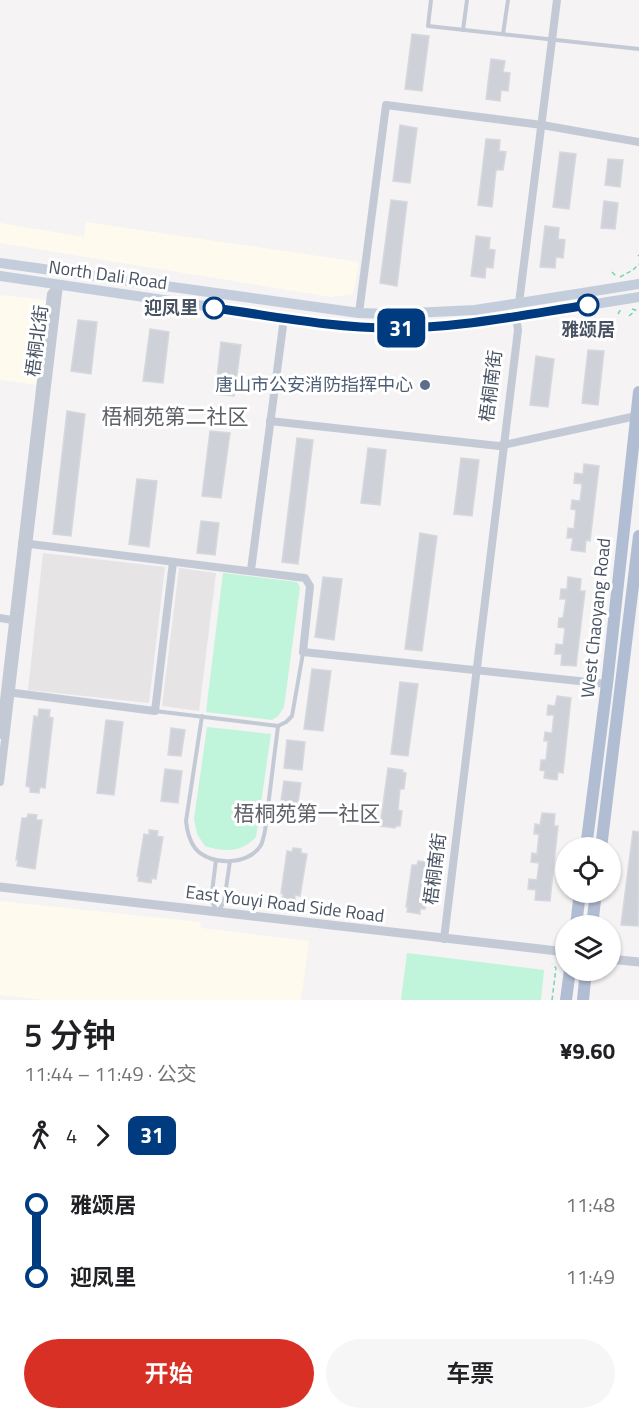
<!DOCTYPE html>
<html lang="zh">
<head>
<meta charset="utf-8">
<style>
	body { margin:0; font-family:"Titillium Web","Noto Sans SC",sans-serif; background:#f6f6f6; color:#202124; height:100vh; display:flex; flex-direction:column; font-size:22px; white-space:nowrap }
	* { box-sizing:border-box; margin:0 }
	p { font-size:20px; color:#757577 }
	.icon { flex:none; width:33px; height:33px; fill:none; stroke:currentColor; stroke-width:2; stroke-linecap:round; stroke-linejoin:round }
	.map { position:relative; height:1000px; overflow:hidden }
	.side { display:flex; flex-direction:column; background:#fff; flex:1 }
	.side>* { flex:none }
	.badge { padding:0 12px; border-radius:9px; font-size:21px; line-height:39px }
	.buttons { position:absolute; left:555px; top:837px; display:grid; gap:12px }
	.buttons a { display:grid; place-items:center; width:66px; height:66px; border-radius:50%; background:#fff; box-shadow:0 2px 4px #0004; font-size:30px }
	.map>.badge { position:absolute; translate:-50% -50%; box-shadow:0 0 0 3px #fff }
	.legs { display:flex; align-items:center; gap:9px; height:66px; padding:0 24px; font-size:20px }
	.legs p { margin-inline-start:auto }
	.overview { display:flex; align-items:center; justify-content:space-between; height:102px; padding:0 24px }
	h1 { font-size:33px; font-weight:600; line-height:45px }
	.primary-button { display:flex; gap:12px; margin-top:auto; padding:12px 24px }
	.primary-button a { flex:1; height:69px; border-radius:36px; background:#d93025; color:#fff; font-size:24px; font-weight:600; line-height:69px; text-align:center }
	.primary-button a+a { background:#f6f6f6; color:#202124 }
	ul { padding:0 24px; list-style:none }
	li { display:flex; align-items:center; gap:21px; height:72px; font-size:22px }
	li i { display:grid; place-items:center; width:9px; height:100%; margin:0 8px; background:currentColor }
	li i::after { content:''; width:15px; height:15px; margin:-8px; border:4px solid; border-radius:50%; background:#fff }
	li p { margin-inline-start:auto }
	li:first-child i { background:linear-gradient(#0000 50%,currentColor 0) }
	li:last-child i { background:linear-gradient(currentColor 50%,#0000 0) }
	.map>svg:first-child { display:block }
	.commercial { fill:#fefbee }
	.education { fill:#e6e4e5 }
	.green { fill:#c0f4db }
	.building { fill:#ced1d8; stroke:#d6d8de; stroke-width:1.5 }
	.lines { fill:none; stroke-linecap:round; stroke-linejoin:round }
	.path { stroke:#74d5b2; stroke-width:1.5; stroke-dasharray:4.5 3; stroke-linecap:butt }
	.service { stroke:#c3cad5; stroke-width:4 }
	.minor { stroke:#c3cad5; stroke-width:8 }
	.tertiary { stroke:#c3cad5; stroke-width:9 }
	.secondary { stroke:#c4cddc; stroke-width:10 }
	.primary { stroke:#b1bdd3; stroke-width:12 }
	.line-1-casing { stroke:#fff; stroke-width:14 }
	.line-1 { stroke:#003b80; stroke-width:9 }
	.stop-1-dot { fill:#fff; stroke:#003b80; stroke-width:3 }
	.service-dot { fill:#5c6f8a; stroke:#fff; stroke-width:2 }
	.labels { text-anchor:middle; stroke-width:6; stroke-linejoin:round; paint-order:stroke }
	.street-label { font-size:18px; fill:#485262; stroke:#fff }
	.stop-label { font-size:18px; font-weight:bold; fill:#485262; stroke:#fff; text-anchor:end }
	.service-label { font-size:18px; fill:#4e5e75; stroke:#fff; text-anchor:end }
	.quarter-label { font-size:21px; fill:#5e6168; stroke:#fff }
</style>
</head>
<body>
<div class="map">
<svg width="639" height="1000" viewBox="0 0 639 1000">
	<rect width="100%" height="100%" fill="#f5f3f3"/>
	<g class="commercial">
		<path d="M86,222l273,40 -6,32 -22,3 -331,-54v-20l84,14z"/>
		<path d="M0,295l48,5 -10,85 -38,-5z"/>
		<path d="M0,901l200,21 1,6 108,13 -8,59h-257l-44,-5z"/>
	</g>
	<g class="education">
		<path d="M43,553l122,14 -16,136 -121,-13z"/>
		<path d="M179,568l37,5 -17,138 -37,-5z"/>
	</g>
	<g class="green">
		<path d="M223,573l74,9 3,5 -16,120 -6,9 -6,4 -66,-8z"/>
		<path d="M207,727l64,7 -15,103c-15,16 -31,15 -51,9l-8,-12 -3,-15z"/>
		<path d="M407,953l137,17 -3,30h-140z"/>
	</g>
	<g class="building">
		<path d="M412,34l17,2 -7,55 -17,-2z"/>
		<path d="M491,59l14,2 -2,11 7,1 -2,18 -7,-1 -1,11 -14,-2z"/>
		<path d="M400,125l17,3 -7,55 -17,-2z"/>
		<path d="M486,139l14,1 -1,11 7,1 -3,18h-7l-4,37 -14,-2z"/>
		<path d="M560,152l16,2 -7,55 -16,-2z"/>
		<path d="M608,159l15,1 -3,27 -15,-2z"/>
		<path d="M391,200l16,2 -10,84 -17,-3z"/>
		<path d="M604,201l14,2 -3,26 -14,-1z"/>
		<path d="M545,226l14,2 -1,11 7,1 -2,18 -7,-1 -1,11 -15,-1z"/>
		<path d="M476,236l14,2 -1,11 6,1 -2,18 -7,-1 -1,11 -14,-2z"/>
		<path d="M78,320l19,2 -6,52 -20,-3z"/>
		<path d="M150,329l19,3 -6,51 -20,-2z"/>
		<path d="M221,342l20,3 -7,51 -19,-2z"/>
		<path d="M588,350l16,1 -6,54 -16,-2z"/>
		<path d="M536,356l18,3 -6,48 -18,-2z"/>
		<path d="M67,411l18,3 -14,122 -18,-2z"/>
		<path d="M210,431l20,2 -9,65 -19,-2z"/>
		<path d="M297,438l16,2 -15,124 -16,-2z"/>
		<path d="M368,448l18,2 -6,55 -19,-2z"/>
		<path d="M461,458l18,2 -7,56 -18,-2z"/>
		<path d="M584,464l15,2 -9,75 -4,-1 -1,12 -14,-2 2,-12h-6l1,-10 6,1 2,-19 -5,-1 1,-9 8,1 2,-17 -8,-1 1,-10 8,1z"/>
		<path d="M137,479l20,2 -8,66 -20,-3z"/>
		<path d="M201,521l18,2 -4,32 -18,-2z"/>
		<path d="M420,533l17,3 -15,115 -17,-2z"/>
		<path d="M323,577l19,2 -8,61 -19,-3z"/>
		<path d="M568,577l13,2 -1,12h5l-9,75 -15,-1 1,-11h-7l1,-10 7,1 2,-17 -7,-1 1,-9h4l3,-19h-6l1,-10h6z"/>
		<path d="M312,669l19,2 -8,60 -19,-2z"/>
		<path d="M400,682l18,2 -10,72 -17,-2z"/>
		<path d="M557,696l14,2 -8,75 -5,-1 -1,8 -13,-2 1,-7 -5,-1 1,-10h5l2,-19h-4l1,-9 7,1 2,-18h-7l1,-10 7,1z"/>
		<path d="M39,709l11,1 -1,7 4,1 -8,70 -5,-1 -1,6 -9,-1v-5l-4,-1 8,-70 4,1z"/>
		<path d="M106,720l17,2 -9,73 -17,-2z"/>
		<path d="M171,728l14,2 -4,26 -13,-1z"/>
		<path d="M287,740l18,2 -3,28 -18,-2z"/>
		<path d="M388,768l15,2 -1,2 4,1 -2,16h-4l-2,21 4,1 -2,15h-4l-1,2 -15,-2z"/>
		<path d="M165,769l17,2 -4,32 -17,-2z"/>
		<path d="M284,781l17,2 -5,32 -17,-2z"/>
		<path d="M542,813l13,1 -1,12h4l-8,75 -15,-1 1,-10 -8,-1 1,-10 8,1 2,-17 -8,-1 1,-9 5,1 2,-20h-5l1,-10 5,1z"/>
		<path d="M28,814l9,1 -1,5h6l-7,49 -18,-3 1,-6h-2l6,-42h5z"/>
		<path d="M149,830l9,1 -1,5 6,1 -7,42 -4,-1 -1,5 -13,-2 1,-5h-2l7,-42 5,1z"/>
		<path d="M633,831l6,1 -1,94 -17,-1z"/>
		<path d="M293,848l8,1v4l6,1 -7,42 -5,-1v6l-13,-2 1,-5 -2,-1 6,-42 5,1z"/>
		<path d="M418,861l8,1v5l5,1 -6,41h-5v5l-13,-2 1,-5h-2l6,-42h5z"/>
	</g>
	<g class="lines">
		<g class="path">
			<path d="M638,255l1,1"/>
			<path d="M612,272l5,5"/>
			<path d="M620,277l13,-7 6,-6"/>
			<path d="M632,309l7,2"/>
			<path d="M618,314l3,-5"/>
			<path d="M629,316l6,-5"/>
			<path d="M552,1000l4,-32 -4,-4"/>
		</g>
		<g class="service">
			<path d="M431,0l-3,26 211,23"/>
			<path d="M463,30l4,-30"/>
			<path d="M503,34l5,-34"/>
			<path d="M155,711l123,15 8,-4 6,-6 11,-63"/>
			<path d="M202,716l-16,105c1,10 3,19 9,27 14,18 54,18 66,-3 2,-4 3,-10 4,-14l13,-105"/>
			<path d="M216,860l-5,40 6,11"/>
			<path d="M219,910l5,-8 6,-41"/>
		</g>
		<g class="minor">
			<path d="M519,303l38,-303"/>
			<path d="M359,313l27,-208 156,20 97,17"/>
			<path d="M270,421l229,25 137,-30"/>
			<path d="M22,543l283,35 5,8 -7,66 304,32"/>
			<path d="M251,570l33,-252"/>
			<path d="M0,618l18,3"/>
			<path d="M7,692l148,19 18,-149"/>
			<path d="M0,735l51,-441 7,-8"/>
			<path d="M0,782l59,-497"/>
			<path d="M444,939l74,-609 -2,-13"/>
		</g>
		<g class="tertiary">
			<path d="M0,887l566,65"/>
			<path d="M610,959l29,3"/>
		</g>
		<g class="secondary">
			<path d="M0,263l359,50 31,1 85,-4 164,-26"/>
			<path d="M0,276l335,49 56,3 87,-5 161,-26"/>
		</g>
		<g class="primary">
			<path d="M586,848l21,-164 32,-292"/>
			<path d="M601,848l38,-312"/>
			<path d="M576,926l4,-34"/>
			<path d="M592,926l4,-34"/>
			<path d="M566,1000l4,-30"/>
			<path d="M583,1000l3,-30"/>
		</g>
	</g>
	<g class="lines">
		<g class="line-1-casing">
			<path id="line-1" d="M214,308c59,8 119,20 178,20 67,0 131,-13 196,-23"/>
		</g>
		<use href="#line-1" class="line-1"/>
	</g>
	<g class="stop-1-dot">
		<circle cx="588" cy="305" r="10"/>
		<circle cx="214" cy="308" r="10"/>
	</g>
	<circle class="service-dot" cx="425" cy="385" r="6"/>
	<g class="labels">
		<g class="street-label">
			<text transform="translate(108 275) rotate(8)" y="6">North Dali Road</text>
			<text transform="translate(37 341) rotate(-83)" y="6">梧桐北街</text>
			<text transform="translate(491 386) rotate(-83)" y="6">梧桐南街</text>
			<text transform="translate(596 618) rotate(-84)" y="6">West Chaoyang Road</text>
			<text transform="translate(435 869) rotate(-83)" y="6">梧桐南街</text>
			<text transform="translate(285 904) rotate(7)" y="6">East Youyi Road Side Road</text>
		</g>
		<g class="stop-label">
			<text x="198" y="314">迎凤里</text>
			<text x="588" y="336" text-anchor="middle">雅颂居</text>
		</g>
		<g class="service-label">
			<text x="413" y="391">唐山市公安消防指挥中心</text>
		</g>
		<g class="quarter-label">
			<text x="175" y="424">梧桐苑第二社区</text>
			<text x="307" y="821">梧桐苑第一社区</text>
		</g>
	</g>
</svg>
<div class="buttons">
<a><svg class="icon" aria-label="locate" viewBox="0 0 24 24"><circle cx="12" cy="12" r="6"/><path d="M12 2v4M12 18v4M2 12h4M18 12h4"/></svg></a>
<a><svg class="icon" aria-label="layers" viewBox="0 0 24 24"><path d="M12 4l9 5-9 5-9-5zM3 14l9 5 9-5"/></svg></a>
</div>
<b class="badge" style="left:401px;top:328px;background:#003b80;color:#fff">31</b>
</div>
<section class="side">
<div class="overview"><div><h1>5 分钟</h1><p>11:44 – 11:49 · 公交</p></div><b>¥9.60</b></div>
<div class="legs"><svg class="icon" aria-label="walk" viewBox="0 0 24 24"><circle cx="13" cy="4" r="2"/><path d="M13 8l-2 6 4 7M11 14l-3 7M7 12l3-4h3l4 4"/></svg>4<svg class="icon" aria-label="forward" viewBox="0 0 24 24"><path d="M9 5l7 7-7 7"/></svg><b class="badge" style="background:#003b80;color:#fff">31</b></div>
<ul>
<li><i style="color:#003b80"></i><b>雅颂居</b><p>11:48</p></li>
<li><i style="color:#003b80"></i><b>迎凤里</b><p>11:49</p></li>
</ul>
<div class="primary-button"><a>开始</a><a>车票</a></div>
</section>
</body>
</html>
